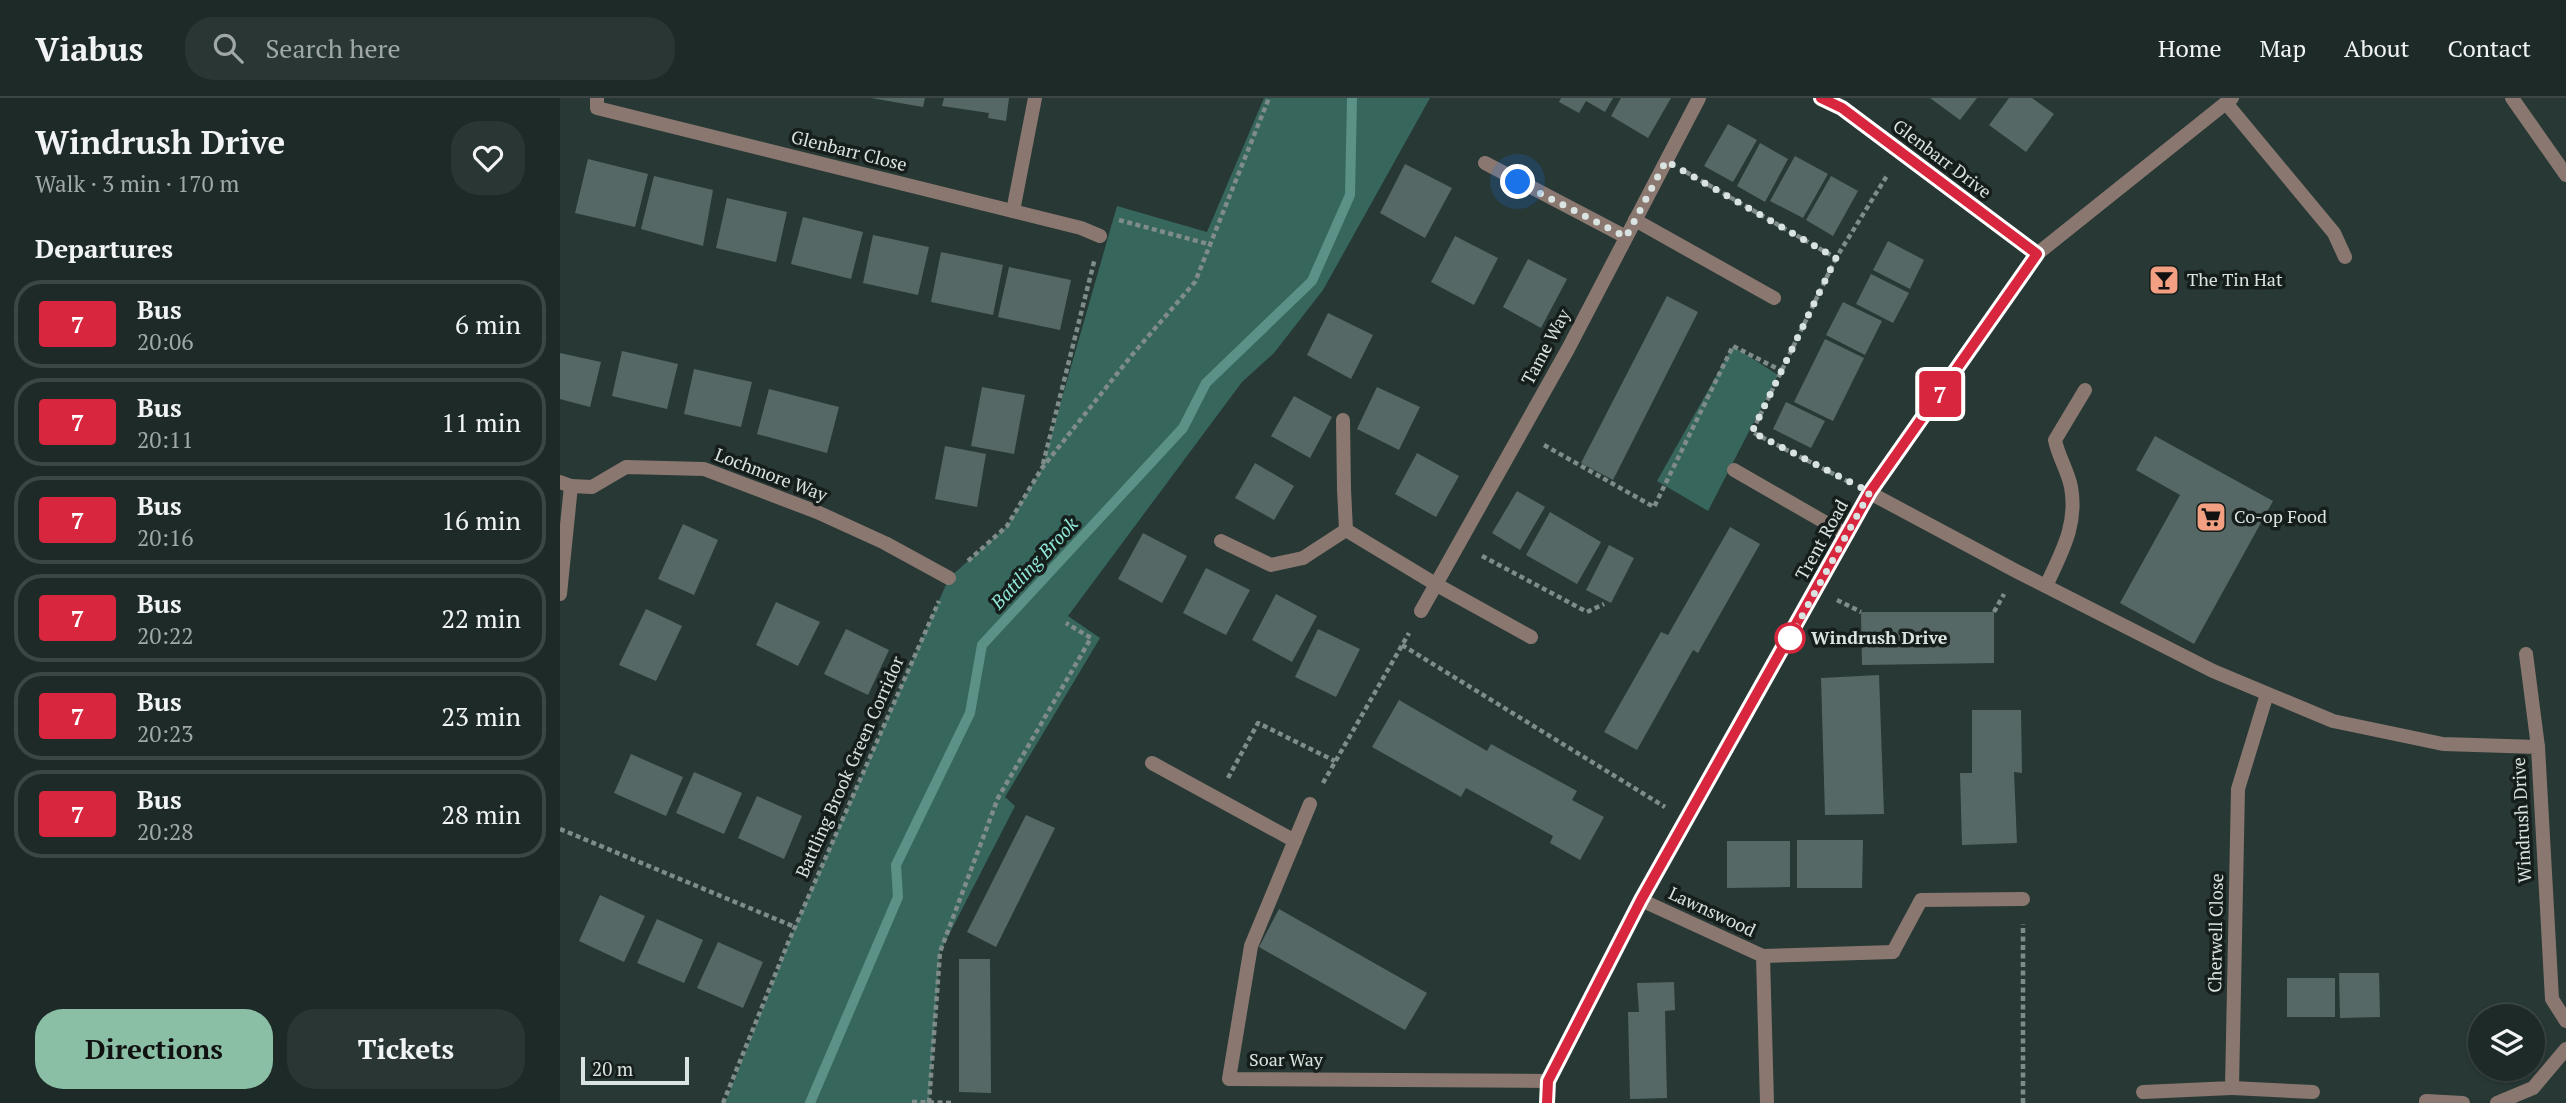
<!DOCTYPE html>
<html lang="en">
<head>
<meta charset="utf-8">
<style>
	body { margin:0; font-family:"PT Serif",serif; background:#2a3634; color:#f1f3f6; height:100vh; display:flex; flex-direction:column; font-size:26px; white-space:nowrap }
	* { box-sizing:border-box; margin:0 }
	p { font-size:23px; color:#a0a7a8 }
	.icon { flex:none; width:38px; height:38px; fill:none; stroke:currentColor; stroke-width:2; stroke-linecap:round; stroke-linejoin:round }
	.map { position:relative; flex:1; overflow:hidden }
	.side { display:flex; flex-direction:column; background:#1d2a28; width:560px }
	.side>* { flex:none }
	.badge { padding:0 14px; border-radius:5px; font-size:24px; line-height:46px }
	.tools { position:absolute; left:1908px; top:906px; display:grid; gap:14px }
	.tools a { display:grid; place-items:center; width:77px; height:77px; border-radius:50%; background:#1d2a28; box-shadow:0 2px 5px #0004,0 0 0 2px #3b4645; font-size:35px }
	.scale { position:absolute; left:21px; bottom:18px; width:108px; box-sizing:border-box; padding-left:7px; border:4px solid #d9e3e1; border-top:0; font-size:19px; line-height:24px; white-space:nowrap; color:#d9e3e1; -webkit-text-stroke:5px #161e1c; paint-order:stroke }
	.you { position:absolute; width:35px; height:35px; margin:-18px; border:5px solid #fff; border-radius:50%; background:#1a73e8; box-shadow:0 0 0 10px #1a73e833 }
	.map>.badge { position:absolute; translate:-50% -50%; box-shadow:0 0 0 4px #fff }
	h2 { padding:0 35px; font-size:26px; line-height:63px }
	.round { display:grid; place-items:center; flex:none; width:74px; height:74px; border-radius:28px; background:#2a3634 }
	.overview { display:flex; align-items:center; justify-content:space-between; height:119px; padding:0 35px }
	h1 { font-size:33px; font-weight:800; line-height:52px }
	.button { display:flex; gap:14px; margin-top:auto; padding:14px 35px }
	.button a { flex:1; height:80px; border-radius:28px; background:#8abfa5; color:#111; font-size:28px; font-weight:800; line-height:80px; text-align:center }
	.button a+a { background:#2a3634; color:#f1f3f6 }
	ul { padding:0; list-style:none }
	li { display:flex; align-items:center; gap:21px; height:88px; margin:0 14px 10px; padding:0 21px; border:4px solid #3b4645; border-radius:28px }
	li div { flex:1 }
	li b { display:block; font-size:26px }
	li em { font-style:normal }
	li .badge { min-width:77px; font-weight:700; text-align:center }
	header { display:flex; align-items:center; gap:42px; box-sizing:border-box; height:98px; padding:0 35px; background:#1d2a28; border-bottom:2px solid #3b4645 }
	header strong { font-size:33px }
	nav { display:flex; gap:38px; margin-inline-start:auto; font-size:24px }
	.search { width:490px; height:63px; background:#2a3634; display:flex; align-items:center; gap:18px; box-sizing:border-box; padding:0 24px; border-radius:28px; color:#a0a7a8; font-size:26px }
	main { display:flex; flex:1; min-height:0 }
	.map>svg:first-child { display:block }
	.green { fill:#37665d }
	.lines { fill:none; stroke-linecap:round; stroke-linejoin:round }
	.stream { stroke:#5b9187; stroke-width:10 }
	.building { fill:#566865 }
	.path { stroke:#7f8c8a; stroke-width:4.5; stroke-dasharray:5 3.5; stroke-linecap:butt }
	.service { stroke:#8a7770; stroke-width:14 }
	.minor { stroke:#8a7770; stroke-width:14 }
	.line-casing { stroke:#fff; stroke-width:16 }
	.line { stroke:#d7263d; stroke-width:10 }
	.walk { stroke:#d9e3e1; stroke-width:7; stroke-dasharray:0 12.6 }
	.stop-dot { fill:#fff; stroke:#d7263d; stroke-width:3.5 }
	.labels { text-anchor:middle; stroke-width:7; stroke-linejoin:round; paint-order:stroke }
	.street-label { font-size:18px; fill:#d9e3e1; stroke:#161e1c }
	.poi-label { font-size:18px; fill:#d9e3e1; stroke:#161e1c; text-anchor:start }
	.stop-label { font-size:18px; font-weight:bold; fill:#d9e3e1; stroke:#161e1c; text-anchor:start }
	.water-label { font-size:19px; font-style:italic; fill:#90e9d9; stroke:#161e1c }
</style>
</head>
<body>
<header>
<strong>Viabus</strong>
<div class="search"><svg class="icon" aria-label="search" viewBox="0 0 24 24"><circle cx="10" cy="10" r="6"/><path d="M15 15l6 6"/></svg>Search here</div>
<nav><a>Home</a><a>Map</a><a>About</a><a>Contact</a></nav>
</header>
<main>
<section class="side">
<div class="overview"><div><h1>Windrush Drive</h1><p>Walk · 3 min · 170 m</p></div><a class="round"><svg class="icon" aria-label="heart" viewBox="0 0 24 24"><path d="M12 20l-8-8c-3-5 5-10 8-4 3-6 11-1 8 4z"/></svg></a></div>
<h2>Departures</h2>
<ul>
<li><span class="badge" style="background:#d7263d;color:#fff">7</span><div><b>Bus</b><p>20:06</p></div><em>6 min</em></li>
<li><span class="badge" style="background:#d7263d;color:#fff">7</span><div><b>Bus</b><p>20:11</p></div><em>11 min</em></li>
<li><span class="badge" style="background:#d7263d;color:#fff">7</span><div><b>Bus</b><p>20:16</p></div><em>16 min</em></li>
<li><span class="badge" style="background:#d7263d;color:#fff">7</span><div><b>Bus</b><p>20:22</p></div><em>22 min</em></li>
<li><span class="badge" style="background:#d7263d;color:#fff">7</span><div><b>Bus</b><p>20:23</p></div><em>23 min</em></li>
<li><span class="badge" style="background:#d7263d;color:#fff">7</span><div><b>Bus</b><p>20:28</p></div><em>28 min</em></li>
</ul>
<div class="button"><a>Directions</a><a>Tickets</a></div>
</section>
<div class="map">
<svg width="2006" height="1005" viewBox="0 0 2006 1005">
	<rect width="100%" height="100%" fill="#273835"/>
	<g class="green">
		<path d="M704,0h166l-107,192 -49,63 -32,29 -174,234 32,22 -95,159 10,9 -75,146 -11,151h-204l70,-176 154,-349 58,-52 35,-58 75,-262 90,26z"/>
		<path d="M1173,248l45,29 -70,136 -51,-30z"/>
	</g>
	<g class="lines">
		<path class="stream" d="M250,1005l88,-206 -2,-32 74,-152 12,-68 201,-217 23,-45 106,-102 38,-86 2,-97"/>
	</g>
	<g class="building">
		<path d="M311,0h54l-2,9z"/>
		<path d="M384,0h65l-3,23 -18,-3 1,-5 -47,-7z"/>
		<path d="M1001,0h52l-8,14 -19,-11 -7,12 -20,-11z"/>
		<path d="M1061,0h50l-23,40 -37,-22z"/>
		<path d="M1370,0h47l-17,22z"/>
		<path d="M1449,0h23l22,16 -28,38 -37,-27z"/>
		<path d="M1168,26l29,16 -24,42 -29,-16z"/>
		<path d="M1200,45l28,16 -23,43 -28,-16z"/>
		<path d="M1235,58l33,18 -25,44 -33,-17z"/>
		<path d="M28,61l60,15 -13,53 -60,-14z"/>
		<path d="M845,66l47,24 -27,50 -45,-25z"/>
		<path d="M94,78l59,14 -10,56 -62,-17z"/>
		<path d="M1271,78l27,15 -25,45 -27,-16z"/>
		<path d="M167,100l60,14 -11,50 -60,-14z"/>
		<path d="M243,119l60,15 -12,47 -60,-15z"/>
		<path d="M313,137l56,12 -11,48 -55,-12z"/>
		<path d="M895,138l43,22 -24,47 -43,-23z"/>
		<path d="M1328,143l36,19 -14,29 -37,-19z"/>
		<path d="M381,154l62,13 -10,50 -62,-13z"/>
		<path d="M968,161l39,20 -26,49 -38,-21z"/>
		<path d="M449,169l62,13 -11,50 -62,-13z"/>
		<path d="M1311,176l38,19 -16,30 -37,-19z"/>
		<path d="M1107,198l31,16 -85,168 -32,-17z"/>
		<path d="M1283,204l39,19 -17,34 -39,-20z"/>
		<path d="M768,215l45,22 -22,44 -44,-24z"/>
		<path d="M1265,241l39,19 -31,63 -39,-19z"/>
		<path d="M62,253l56,13 -11,45 -55,-13z"/>
		<path d="M0,255l41,9 -11,45 -30,-8z"/>
		<path d="M134,271l58,13 -11,45 -57,-13z"/>
		<path d="M422,289l43,8 -11,59 -43,-8z"/>
		<path d="M817,289l43,20 -21,43 -42,-21z"/>
		<path d="M209,291l70,18 -12,46 -70,-19z"/>
		<path d="M734,298l38,21 -22,41 -39,-22z"/>
		<path d="M1226,304l39,19 -14,27 -38,-19z"/>
		<path d="M1595,338l118,65 -79,143 -74,-41 60,-108 -44,-25z"/>
		<path d="M385,348l41,8 -9,53 -42,-8z"/>
		<path d="M857,355l42,23 -23,41 -41,-23z"/>
		<path d="M695,365l39,23 -20,34 -39,-22z"/>
		<path d="M957,393l28,16 -25,43 -28,-17z"/>
		<path d="M990,414l51,30 -24,42 -51,-29z"/>
		<path d="M123,426l35,16 -24,55 -36,-16z"/>
		<path d="M1170,429l30,17 -62,109 -5,-3 -56,100 -33,-18 57,-100 7,3z"/>
		<path d="M583,435l44,23 -25,47 -44,-24z"/>
		<path d="M1049,447l25,13 -23,45 -25,-13z"/>
		<path d="M646,470l44,22 -24,45 -43,-22z"/>
		<path d="M716,496l41,22 -25,46 -40,-22z"/>
		<path d="M216,504l44,20 -22,44 -42,-21z"/>
		<path d="M86,511l36,17 -26,55 -37,-16z"/>
		<path d="M1301,514h133v51l-132,2z"/>
		<path d="M286,531l43,21 -21,45 -44,-21z"/>
		<path d="M758,531l42,20 -24,48 -41,-20z"/>
		<path d="M1319,577l5,139 -59,1 -4,-137z"/>
		<path d="M839,602l88,51 4,-7 86,47 -5,9 32,17 -24,43 -30,-17 3,-7 -87,-48 -5,9 -89,-50z"/>
		<path d="M1412,612h49l1,63 -8,-1 3,71 -55,2 -2,-72h12z"/>
		<path d="M71,656l52,23 -17,39 -52,-23z"/>
		<path d="M134,674l48,21 -18,41 -48,-21z"/>
		<path d="M197,698l45,20 -18,43 -46,-21z"/>
		<path d="M466,717l29,13 -59,119 -29,-15z"/>
		<path d="M1237,742h66l-1,48h-65z"/>
		<path d="M1167,743h63v46l-63,1z"/>
		<path d="M40,797l45,21 -21,46 -45,-21z"/>
		<path d="M719,811l148,84 -22,37 -146,-83z"/>
		<path d="M97,821l46,21 -19,43 -47,-20z"/>
		<path d="M158,844l45,20 -20,46 -46,-20z"/>
		<path d="M399,861h31l1,134 -32,-1z"/>
		<path d="M1779,875h40l1,44 -40,1z"/>
		<rect x="1727" y="880" width="48" height="39"/>
		<path d="M1114,884l1,28 -10,1 2,87 -37,1 -2,-87h11l-2,-29z"/>
	</g>
	<g class="lines">
		<g class="path">
			<path d="M1126,74l150,86 52,-84"/>
			<path d="M559,122l93,25"/>
			<path d="M1276,160l-84,174 95,49"/>
			<path d="M984,347l110,62 79,-161 49,25"/>
			<path d="M483,366l52,-206"/>
			<path d="M922,458l105,56 17,-8"/>
			<path d="M408,463l39,-35 35,-58 90,-113 63,-73 74,-184"/>
			<path d="M1277,502l24,12"/>
			<path d="M1434,514l10,-18"/>
			<path d="M842,547l263,162"/>
			<path d="M668,680l30,-55 77,38"/>
			<path d="M763,685l86,-150"/>
			<path d="M0,731l235,98"/>
			<path d="M352,1004l41,1"/>
			<path d="M163,1005l65,-160 151,-342"/>
			<path d="M369,1005l11,-151 58,-154 93,-160 -25,-15"/>
			<path d="M1463,1005v-179"/>
		</g>
		<g class="service">
			<path d="M1666,5l108,130 11,24"/>
			<path d="M453,113l22,-113"/>
			<path d="M1075,122l139,78"/>
			<path d="M783,322l1,69"/>
			<path d="M1174,372l113,65"/>
			<path d="M661,443l50,24 32,-7"/>
			<path d="M1486,488c15,-33 32,-61 25,-99 -3,-16 -13,-31 -16,-47l30,-50"/>
			<path d="M592,665l143,78"/>
			<path d="M1333,854l28,-52 102,-1"/>
			<path d="M1866,1003l37,2"/>
			<path d="M1937,1005l36,-15 33,-39"/>
		</g>
		<g class="minor">
			<path d="M37,0v10l484,120 19,8"/>
			<path d="M1261,0l21,10 195,146"/>
			<path d="M1952,0l54,77"/>
			<path d="M925,65l141,74"/>
			<path d="M0,384l11,4 -11,108"/>
			<path d="M11,388l21,1 34,-20 78,2 113,43 68,31 64,35"/>
			<path d="M1310,395l146,78 197,100 120,50 110,23 95,3 14,252 14,22"/>
			<path d="M786,432l91,55 94,52"/>
			<path d="M743,460l43,-28 -2,-41"/>
			<path d="M861,513l147,-262 131,-251"/>
			<path d="M1966,556l12,93"/>
			<path d="M750,706l-59,142 -22,133 319,2"/>
			<path d="M1081,802l122,56 130,-4"/>
			<path d="M1203,858l4,147"/>
			<path d="M1672,990l81,4"/>
			<path d="M1583,994l89,-4 6,-299 29,-95"/>
			<path d="M987,1005l1,-22 93,-181 229,-407 167,-239 195,-156"/>
		</g>
	</g>
	<g class="lines">
		<g class="line-casing">
			<path id="line" d="M987,1005l1,-22 93,-181 229,-408 167,-238 -195,-146 -21,-10"/>
		</g>
		<use href="#line" class="line"/>
		<path class="walk" d="M958,84l108,55 40,-76 170,97 -84,174 118,60 -80,146"/>
	</g>
	<defs>
		<g id="bar-square" transform="scale(1.575)"><rect x="-9" y="-9" width="18" height="18" rx="4" fill="#f3a082" stroke="#161e1c"/><path d="M-6-5H6L.8 .8V4.5H3.5V6h-7V4.5H-.8V.8Z" fill="#111"/></g>
		<g id="supermarket-square" transform="scale(1.575)"><rect x="-9" y="-9" width="18" height="18" rx="4" fill="#f3a082" stroke="#161e1c"/><path d="M-6-5.5h2.5l.6 2H6L4.5 2H-2.5L-4.4-4H-6ZM-1.5 3.2a1.3 1.3 0 1 0 .1 0ZM3 3.2a1.3 1.3 0 1 0 .1 0Z" fill="#111"/></g>
	</defs>
	<g fill-rule="evenodd">
		<use href="#bar-square" x="1604" y="182"/>
		<use href="#supermarket-square" x="1651" y="419"/>
	</g>
	<circle class="stop-dot" cx="1230" cy="540" r="14"/>
	<g class="labels">
		<g class="street-label">
			<text transform="translate(289 53) rotate(14)" y="6">Glenbarr Close</text>
			<text transform="translate(1382 61) rotate(37)" y="6">Glenbarr Drive</text>
			<text transform="translate(986 249) rotate(-62)" y="6">Tame Way</text>
			<text transform="translate(211 377) rotate(21)" y="6">Lochmore Way</text>
			<text transform="translate(1262 442) rotate(-61)" y="6">Trent Road</text>
			<text transform="translate(290 669) rotate(-66)" y="6">Battling Brook Green Corridor</text>
			<text transform="translate(1962 722) rotate(-93)" y="6">Windrush Drive</text>
			<text transform="translate(1152 814) rotate(25)" y="6">Lawnswood</text>
			<text transform="translate(1656 835) rotate(-89)" y="6">Cherwell Close</text>
			<text x="726" y="968">Soar Way</text>
		</g>
		<g class="poi-label">
			<text x="1627" y="188">The Tin Hat</text>
			<text x="1674" y="425">Co-op Food</text>
		</g>
		<g class="stop-label">
			<text x="1251" y="546">Windrush Drive</text>
		</g>
		<g class="water-label">
			<text transform="translate(474 465) rotate(-47)" y="7">Battling Brook</text>
		</g>
	</g>
</svg>
<div class="tools">
<a><svg class="icon" aria-label="layers" viewBox="0 0 24 24"><path d="M12 4l9 5-9 5-9-5zM3 14l9 5 9-5"/></svg></a>
</div>
<div class="scale">20 m</div>
<div class="you" style="left:958px;top:84px"></div>
<b class="badge" style="left:1380px;top:296px;background:#d7263d;color:#fff">7</b>
</div>
</main>
</body>
</html>
